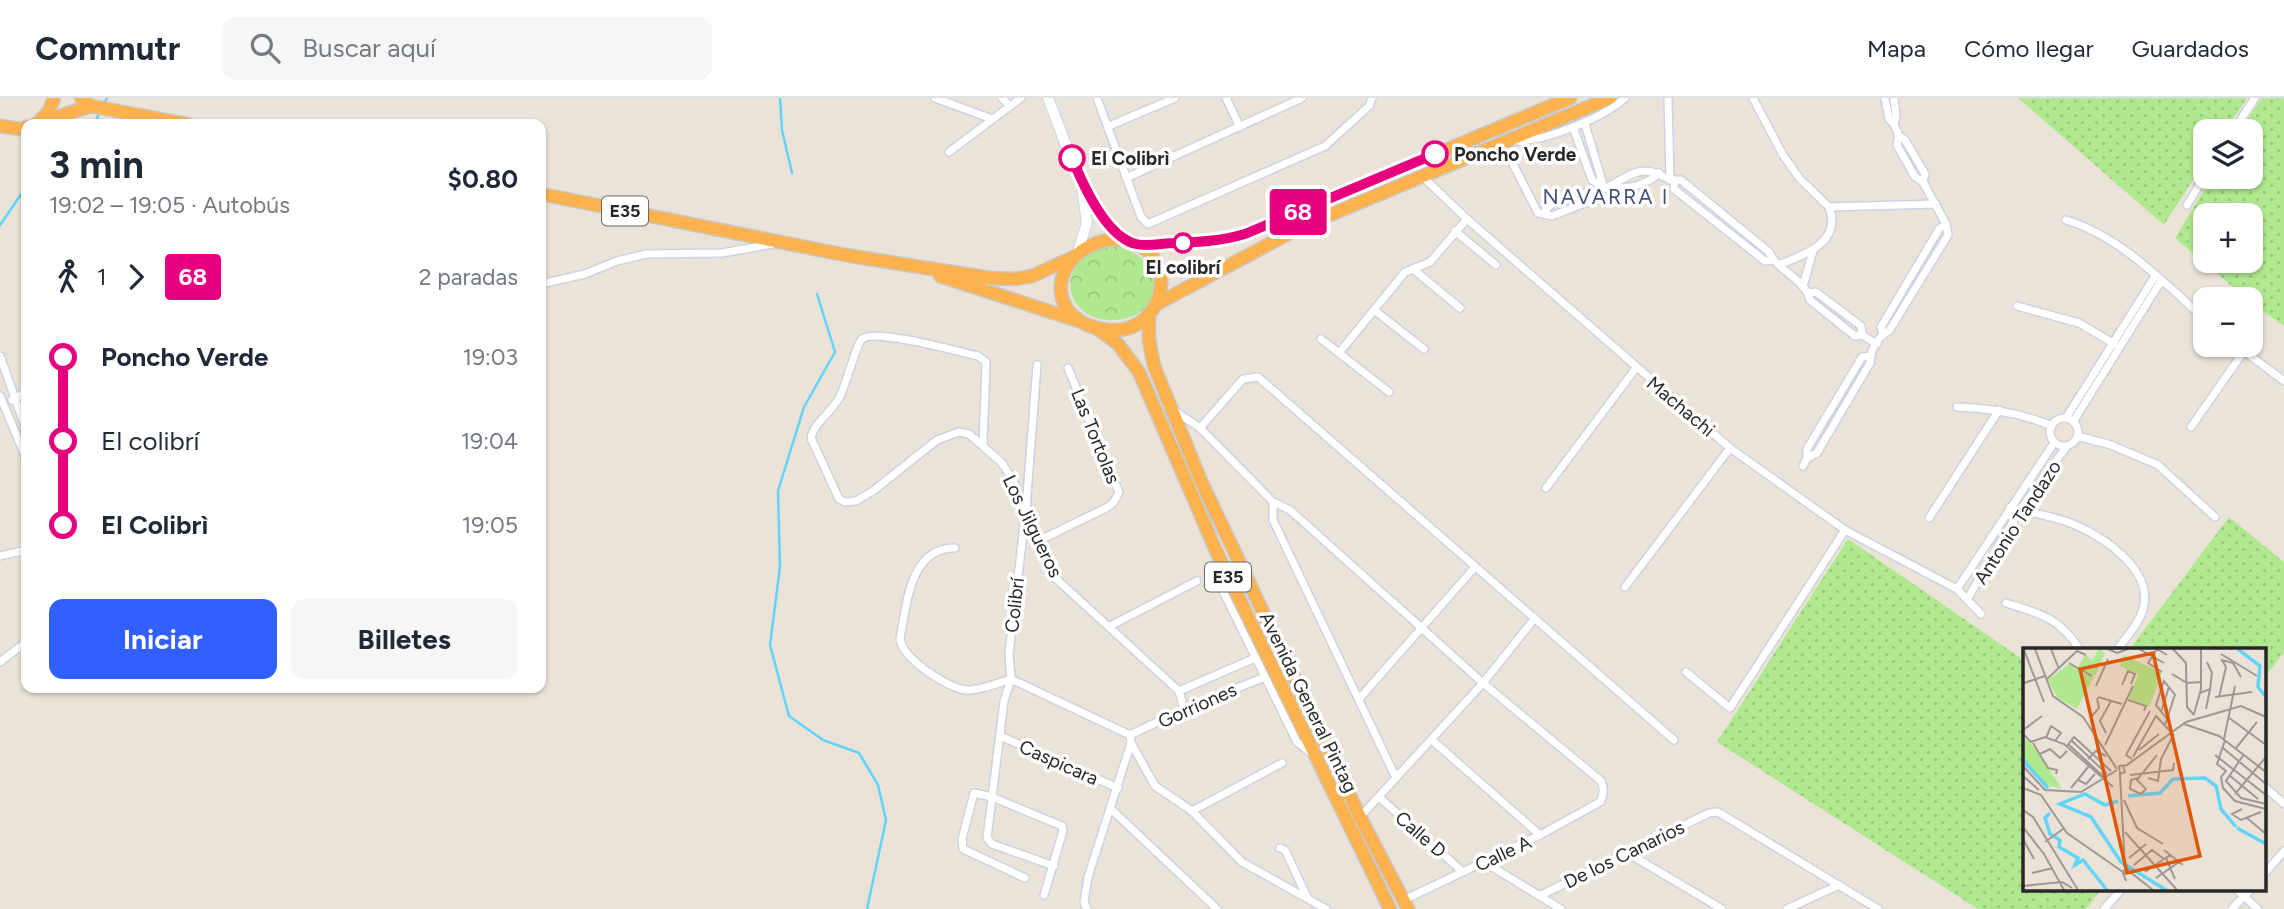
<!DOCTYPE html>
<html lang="es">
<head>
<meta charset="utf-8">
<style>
	body { margin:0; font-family:Figtree,sans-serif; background:#f6f6f7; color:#1f2937; height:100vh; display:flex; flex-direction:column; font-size:26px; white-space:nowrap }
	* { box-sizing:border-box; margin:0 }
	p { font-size:23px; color:#747a83 }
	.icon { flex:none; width:38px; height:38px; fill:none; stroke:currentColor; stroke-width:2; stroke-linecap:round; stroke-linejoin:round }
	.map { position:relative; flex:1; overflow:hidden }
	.sheet { position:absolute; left:21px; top:21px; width:525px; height:574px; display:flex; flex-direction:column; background:#fff; border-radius:14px; box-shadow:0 2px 5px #0004 }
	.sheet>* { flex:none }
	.badge { padding:0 14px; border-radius:5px; font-size:24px; line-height:46px }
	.controls { position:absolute; left:2193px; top:21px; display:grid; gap:14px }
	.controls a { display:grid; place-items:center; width:70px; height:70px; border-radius:14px; background:#fff; box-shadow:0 2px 5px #0004; font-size:35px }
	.map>.badge { position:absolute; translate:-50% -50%; box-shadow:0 0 0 4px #fff }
	.legs { display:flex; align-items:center; gap:10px; height:77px; padding:0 28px; font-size:23px }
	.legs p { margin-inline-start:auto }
	.headline { display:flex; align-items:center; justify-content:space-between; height:119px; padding:0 28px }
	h1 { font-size:38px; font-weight:700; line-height:52px }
	.action { display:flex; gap:14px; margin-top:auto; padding:14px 28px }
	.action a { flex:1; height:80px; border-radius:14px; background:#325fff; color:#fff; font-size:28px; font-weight:700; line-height:80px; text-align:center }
	.action a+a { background:#f6f6f7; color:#1f2937 }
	ul { padding:0 28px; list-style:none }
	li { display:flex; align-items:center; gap:24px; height:84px; font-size:26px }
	li i { display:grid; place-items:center; width:10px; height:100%; margin:0 9px; background:currentColor }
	li i::after { content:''; width:18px; height:18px; margin:-9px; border:5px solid; border-radius:50%; background:#fff }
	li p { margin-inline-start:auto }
	li:first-child i { background:linear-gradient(#0000 50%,currentColor 0) }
	li:last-child i { background:linear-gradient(currentColor 50%,#0000 0) }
	header { display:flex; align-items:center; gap:42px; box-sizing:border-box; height:98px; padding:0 35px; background:#fff; border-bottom:2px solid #e0e1e3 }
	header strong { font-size:33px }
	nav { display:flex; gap:38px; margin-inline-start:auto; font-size:24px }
	.search { width:490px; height:63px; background:#f6f6f7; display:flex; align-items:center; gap:18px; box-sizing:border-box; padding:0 24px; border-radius:14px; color:#747a83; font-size:26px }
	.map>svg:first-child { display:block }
	.grass { fill:url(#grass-dots); fill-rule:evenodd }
	.park { fill:url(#park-crowns) }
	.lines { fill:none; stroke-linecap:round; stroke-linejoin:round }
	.stream { stroke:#61d5f9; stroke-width:2.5 }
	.minor-casing { stroke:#cdd2e3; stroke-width:10 }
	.secondary-casing { stroke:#cdd2e3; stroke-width:12 }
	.trunk-casing { stroke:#c7c7c7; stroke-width:15 }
	.minor { stroke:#fff; stroke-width:7 }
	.secondary { stroke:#fff; stroke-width:10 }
	.trunk { stroke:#feb24e; stroke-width:12 }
	.line-1-casing { stroke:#fff; stroke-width:16 }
	.line-1 { stroke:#e6007e; stroke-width:10 }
	.stop-1-dot { fill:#fff; stroke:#e6007e; stroke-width:3.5 }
	.labels { text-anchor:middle; stroke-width:7; stroke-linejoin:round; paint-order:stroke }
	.shield { fill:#fff; stroke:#686868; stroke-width:2 }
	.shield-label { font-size:18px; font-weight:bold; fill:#282828 }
	.stop-label { font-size:19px; font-weight:bold; fill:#282828; stroke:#fff; text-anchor:start }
	.street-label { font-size:19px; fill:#282828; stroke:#fff }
	.neighbourhood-label { font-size:21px; letter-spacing:2px; fill:#45517c; stroke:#fff }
	.inset-river { fill:none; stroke:#61d5f9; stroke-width:3.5 }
	.inset-road { fill:none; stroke:#9e9892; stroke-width:2 }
	.view { fill:#de570d; fill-opacity:0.15; stroke:#de570d; stroke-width:3.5 }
	.inset-edge { fill:none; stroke:#282828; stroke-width:3.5 }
</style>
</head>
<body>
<header>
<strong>Commutr</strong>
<div class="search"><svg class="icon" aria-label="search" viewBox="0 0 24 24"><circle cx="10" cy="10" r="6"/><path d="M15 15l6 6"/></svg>Buscar aquí</div>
<nav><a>Mapa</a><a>Cómo llegar</a><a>Guardados</a></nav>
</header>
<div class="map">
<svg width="2284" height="811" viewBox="0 0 2284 811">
	<defs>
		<pattern id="grass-dots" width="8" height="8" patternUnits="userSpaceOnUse" patternTransform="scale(1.75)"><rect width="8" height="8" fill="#b0e88f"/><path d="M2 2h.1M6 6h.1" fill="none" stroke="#97c77b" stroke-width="1.8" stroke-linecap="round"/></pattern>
		<pattern id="park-crowns" width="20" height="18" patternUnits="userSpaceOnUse" patternTransform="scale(1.75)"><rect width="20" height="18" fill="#b0e88f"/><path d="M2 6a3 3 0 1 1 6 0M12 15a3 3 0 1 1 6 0" fill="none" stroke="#97c77b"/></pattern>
	</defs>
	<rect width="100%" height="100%" fill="#ece3d8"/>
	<g class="grass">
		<path d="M2018,0h229l-22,33h-20v30l-41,64z"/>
		<path d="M2262,0h22v228l-30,-21 -79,-67 37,-61h38v-46h-11zM2205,117h45v46h-45z"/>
		<path d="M2229,419l55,45v90l-19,25v-27h-136z"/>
		<path d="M1848,441l177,122v229h76l-15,19h-108l-261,-167z"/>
	</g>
	<path class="park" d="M1112,148c25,3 52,23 40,51 -6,13 -15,19 -29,22 -55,11 -80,-58 -11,-73z"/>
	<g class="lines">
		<g class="stream">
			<path d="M780,0l2,32 10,43"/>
			<path d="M103,8l4,-8"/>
			<path d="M94,26l6,-12"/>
			<path d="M0,127l26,-38"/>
			<path d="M817,196l18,58 -31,55 -26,84 2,76 -10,78 19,71 34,24 36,13 19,32 8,35 -19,89"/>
		</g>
		<g class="minor-casing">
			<g id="minor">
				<path d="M935,0l57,21"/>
				<path d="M1002,0l8,8"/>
				<path d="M1097,0l44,119 7,7 177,-78 44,-40 3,-8"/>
				<path d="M1226,0l14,29"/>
				<path d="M1668,0l2,82"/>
				<path d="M1753,0l30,57 17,24 29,28 107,-3"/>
				<path d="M1885,0l4,21 5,5 5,12 6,4 20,34 -2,8"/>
				<path d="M1894,0l2,18 -2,8"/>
				<path d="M1585,26l19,64"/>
				<path d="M1109,28l66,-28"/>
				<path d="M1573,29l19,53 12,8"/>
				<path d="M2233,33l22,-33"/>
				<path d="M1516,43c30,0 87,-23 109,-43"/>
				<path d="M949,54l72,-54"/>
				<path d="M1511,62l27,53 14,3 38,-15 3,-7"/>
				<path d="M1422,78l45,43 263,229 115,82 112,59 24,25"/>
				<path d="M1126,80l176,-80"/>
				<path d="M1674,83v8l91,72 8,-1"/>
				<path d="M1612,88c15,5 36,-2 47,-13"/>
				<path d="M2187,107l18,-29"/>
				<path d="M1543,115l7,-8 37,-13c14,4 35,-16 51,-20 20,-4 26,10 43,8l88,72c9,20 36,26 41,48l45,36 7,-1 15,9"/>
				<path d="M2066,122c54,16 98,63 139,99"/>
				<path d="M1455,133l41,34"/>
				<path d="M1778,167c24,-9 65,-22 51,-58"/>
				<path d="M1413,171l47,39"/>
				<path d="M541,186l44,-10 32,-13 29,-7 76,-1 51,-9"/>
				<path d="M1803,188l10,-35"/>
				<path d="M1808,195l8,-1 45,34 1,9"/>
				<path d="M2017,208l62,17 37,22"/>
				<path d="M1374,212l50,39"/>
				<path d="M1883,236l-2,-7 58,-98 7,-5"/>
				<path d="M1321,241l68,53"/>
				<path d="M2236,247l48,36"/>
				<path d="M1339,255l66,-81 25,-10 37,-43"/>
				<path d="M0,258l26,73"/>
				<path d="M1037,267l-11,143 -17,146 2,25 -7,22 -17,137 5,6 62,22"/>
				<path d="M0,298l26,62"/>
				<path d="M12,302l14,-8"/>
				<path d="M1957,309c33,1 64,6 95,19"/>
				<path d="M1175,313l25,17 73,74 17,8 193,173 118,98c4,8 3,14 -1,21l-60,33 -136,65"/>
				<path d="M2066,320l89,-142"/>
				<circle cx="2064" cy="334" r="14"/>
				<path d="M2073,324l88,-141"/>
				<path d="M2191,329l53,-76"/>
				<path d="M1200,330l43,-49 15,-2 416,363"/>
				<path d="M2077,338l34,9 47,20 57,52"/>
				<path d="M983,346l3,-82 -8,-6c-19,-4 -103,-28 -116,-17 -4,2 -17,47 -21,55 -7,18 -27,27 -30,44l28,61 6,3 11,-1 17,-10 64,-51 22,-8 10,2 32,28 12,18 40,96 126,115 5,18"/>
				<path d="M1807,360v-9l55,-92 8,-1"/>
				<path d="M1803,368l4,-8 10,-5 53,-90c0,-12 8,-27 19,-32l59,-96 -2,-11 -23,-42 -8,-5 -18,-32 2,-9"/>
				<path d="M1546,390l90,-120"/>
				<path d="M1273,404v18l123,258"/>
				<path d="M2010,409c20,6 43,9 63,17 31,13 81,46 70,85 -4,15 -17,28 -26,41"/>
				<path d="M1929,420l70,-108"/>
				<path d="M1038,443l70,-34 6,-5 5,-10 -51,-124"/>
				<path d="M955,450c-45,-1 -48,56 -55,90 0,19 49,52 68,52 13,0 30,-7 43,-11l119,56"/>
				<path d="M0,458l26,-6"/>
				<path d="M1222,471l-1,18 76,155 14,11"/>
				<path d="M1625,489l105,-139"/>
				<path d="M1957,491l97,-146"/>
				<path d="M1968,500l52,-88 47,-64"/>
				<path d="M2006,505c35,11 53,14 74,47"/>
				<path d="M1110,528l87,-45"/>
				<path d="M0,564l26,-20"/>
				<path d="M1686,574l44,36 115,-178"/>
				<path d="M1179,593l76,-33"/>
				<path d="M1359,601l116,-132"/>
				<path d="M1130,637l1,8 24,43 37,25 50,51 84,47"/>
				<path d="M1130,637l54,-26 81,-32"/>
				<path d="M1000,638l118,52"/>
				<path d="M1432,642l108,95"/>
				<path d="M2265,689l19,17"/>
				<path d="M1379,699l84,75"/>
				<path d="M1111,711l106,100"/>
				<path d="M1192,713l90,-48"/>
				<path d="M1360,719l123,-134 52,-65"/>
				<path d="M1280,750l5,2 22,47"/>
				<path d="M1626,754l96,57"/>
				<path d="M1486,762l8,8 67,41"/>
				<path d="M2265,775l19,-22"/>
				<path d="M1025,780l-62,-29 -1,-10 12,-46 18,4 70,29 1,5 -19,64"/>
				<path d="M2237,792l21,19"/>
				<path d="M1539,798l170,-83 9,-1 160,97"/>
				<path d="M1087,811l-3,-7 4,-25 43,-134"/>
				<path d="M1787,811l52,-24"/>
				<path d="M2104,811l17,-19"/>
				<path d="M2232,811l18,-19"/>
			</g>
		</g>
		<g class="secondary-casing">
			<g id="secondary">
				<path d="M1048,0c18,44 37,115 78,142"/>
				<path d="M1078,153l9,-28 -5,-37"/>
			</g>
		</g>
		<g class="trunk-casing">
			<g id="trunk">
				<path d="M81,0l10,8 96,18"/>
				<path d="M41,21l8,-8 5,-13"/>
				<path d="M35,26l56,-18"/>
				<path d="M0,28l20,3 6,-2"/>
				<path d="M541,96l304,61 145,23 26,1 16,-3 40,-18"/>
				<path d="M1114,141c71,4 55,96 -5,91 -68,-6 -62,-82 5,-91z"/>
				<path d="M1137,147l70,-3 38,-8 325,-136"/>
				<path d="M940,178l139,45"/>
				<path d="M1155,207l148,-79 307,-128"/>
				<path d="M1149,216v26l5,26 47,115 159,336 48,92"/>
				<path d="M1098,231l20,15 21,28 78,181 173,356"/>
			</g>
		</g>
		<use href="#minor" class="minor"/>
		<use href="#secondary" class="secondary"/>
		<use href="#trunk" class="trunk"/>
	</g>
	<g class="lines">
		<g class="line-1-casing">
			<path id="line-1" d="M1072,60c11,27 34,79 64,86 12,3 27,-1 39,-1 24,-1 46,-2 70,-9l190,-80"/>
		</g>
		<use href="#line-1" class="line-1"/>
	</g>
	<g class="stop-1-dot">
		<circle cx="1435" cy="56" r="12"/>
		<circle cx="1072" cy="60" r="12"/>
		<circle cx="1183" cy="145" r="9"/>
	</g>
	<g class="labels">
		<g class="shield">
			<rect x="602" y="98.5" width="46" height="29" rx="5"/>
			<rect x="1205" y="464.5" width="46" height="29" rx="5"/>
		</g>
		<g class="shield-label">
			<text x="625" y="119">E35</text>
			<text x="1228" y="485">E35</text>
		</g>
		<g class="stop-label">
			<text x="1454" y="63">Poncho Verde</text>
			<text x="1091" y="67">El Colibrì</text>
			<text x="1183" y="176" text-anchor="middle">El colibrí</text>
		</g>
		<g class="street-label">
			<text transform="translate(1681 308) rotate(40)" y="7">Machachi</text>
			<text transform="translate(1096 338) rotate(68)" y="7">Las Tortolas</text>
			<text transform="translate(2017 424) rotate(-57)" y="7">Antonio Tandazo</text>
			<text transform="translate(1033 428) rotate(64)" y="7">Los Jilgueros</text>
			<text transform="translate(1014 507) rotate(-84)" y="7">Colibrí</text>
			<text transform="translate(1309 604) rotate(64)" y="7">Avenida General Pintag</text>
			<text transform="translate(1197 607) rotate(-24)" y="7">Gorriones</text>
			<text transform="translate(1059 664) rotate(24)" y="7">Caspicara</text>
			<text transform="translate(1421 736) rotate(41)" y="7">Calle D</text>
			<text transform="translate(1503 755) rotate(-25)" y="7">Calle A</text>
			<text transform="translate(1624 756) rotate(-26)" y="7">De los Canarios</text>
		</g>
		<g class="neighbourhood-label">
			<text x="1606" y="106">NAVARRA I</text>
		</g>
	</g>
	<g transform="translate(2023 550)">
		<rect width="243" height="243" fill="#ece3d8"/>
		<path d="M76,1l6,4 -10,23 -18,-7 8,-14 7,5zM101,7l38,18 -13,34 -20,-8 9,-25 -19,-8zM46,16l25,13 -17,32 -20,-12 -9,-17z" fill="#b0e88f"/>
		<path d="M0,89l12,11 27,41 -18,-5 -21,-25z" fill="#b0e88f"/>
		<path class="inset-river" d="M215,1l22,17 -2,21 8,10M0,112l25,28M105,148l32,-3 13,-14 32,-1 11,8 5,23 15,18M95,153l-13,4 -20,-11 -25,10 31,13 30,45 45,28M27,165l-5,5 5,16 10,6 -1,7 19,11 -3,7 8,-5 24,30M214,180l29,16"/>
		<path class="inset-road" d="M12,1l18,47 30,21 34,52M28,1l8,20M85,1l9,4 11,-4M116,1l25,14M150,1l13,14 1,44 7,8M1,2l20,52M198,6l36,22M184,14l5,11 -2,16M46,15l23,13M139,24l-14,-9 9,-14 10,6M149,26l15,9 14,-1M24,31l30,-28 9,4M1,35l21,-7M99,37l6,-14 7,3 -4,10M73,38l12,-27M177,45l10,-4 -4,20M75,49l24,7M192,49l37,-5M196,49l7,-30 -4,-7 11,3 8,14M105,52l18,6 -2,5M138,64l8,-25M171,66l7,-25v-40M68,69l8,-9 -2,-10M205,69l38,28M161,76l35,12 47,36M142,77v-1l2,-5 4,-12 2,-7 2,-5 -11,-14 -8,24 11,14M0,82l19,-14M83,85l-6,-12 11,-20M0,86l8,8 14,-5 19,7 49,43M23,90l5,-12 10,7 -6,8M201,91l11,-53M48,92l36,34M202,92l-8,24 9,7 -5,6 2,11 12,13 31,8M10,95l15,25 9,2 -1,4M45,96l35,32M82,97l28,-59M44,98l7,-9 37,34M200,100l43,36M213,100l21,-26M116,102l20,-16M17,106l10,-5 10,9 7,-7M221,106l-18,27 15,17 25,6M192,107l51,40M110,109l23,-41 14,15M65,111l8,-8 10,5M109,111l-6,-4 24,-44M0,118l22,24 36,2 36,-22M100,118l2,6 -5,2 -1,-8 8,-1 59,-43 55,-16 25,11M97,126l5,94M107,127l43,-5 1,-7M206,127l29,24M0,128l16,14M115,130l-7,2 -1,9 11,5 5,-5 -9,-9 20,-25M125,130l10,3 3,-22 13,-25M55,132l8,4 9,-10M0,140l18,7 26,38 56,39M48,140l18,-22M212,146l31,-37M101,152l13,28 26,16M219,161l-10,5 9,6 20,-8M0,162l10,7 45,73M224,170l19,16M0,179l21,27 20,36M102,184l52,58M0,191l11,20M22,194l18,-13M141,202l19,15M147,207l-25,17 25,-17M106,210l17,-14M143,210l9,21M111,217l18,-15 12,9M107,224l23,18M9,225l21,-5M101,226l5,-5 -6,2v2l3,8M133,230l23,-16M0,238l39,-4 10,6"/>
		<path class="view" d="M130,5l47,203 -73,17 -47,-204z"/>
		<rect width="243" height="243" class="inset-edge"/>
	</g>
</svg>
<div class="controls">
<a><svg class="icon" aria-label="layers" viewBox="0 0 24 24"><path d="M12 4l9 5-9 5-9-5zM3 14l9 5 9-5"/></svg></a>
<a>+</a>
<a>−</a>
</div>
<b class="badge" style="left:1298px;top:114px;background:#e6007e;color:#fff">68</b>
<section class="sheet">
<div class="headline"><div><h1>3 min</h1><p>19:02 – 19:05 · Autobús</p></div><b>$0.80</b></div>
<div class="legs"><svg class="icon" aria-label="walk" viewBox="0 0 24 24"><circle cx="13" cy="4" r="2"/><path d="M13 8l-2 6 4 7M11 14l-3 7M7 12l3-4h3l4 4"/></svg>1<svg class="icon" aria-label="forward" viewBox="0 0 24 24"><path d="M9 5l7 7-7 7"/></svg><b class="badge" style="background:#e6007e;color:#fff">68</b><p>2 paradas</p></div>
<ul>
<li><i style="color:#e6007e"></i><b>Poncho Verde</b><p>19:03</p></li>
<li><i style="color:#e6007e"></i><span>El colibrí</span><p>19:04</p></li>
<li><i style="color:#e6007e"></i><b>El Colibrì</b><p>19:05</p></li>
</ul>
<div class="action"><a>Iniciar</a><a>Billetes</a></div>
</section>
</div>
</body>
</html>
